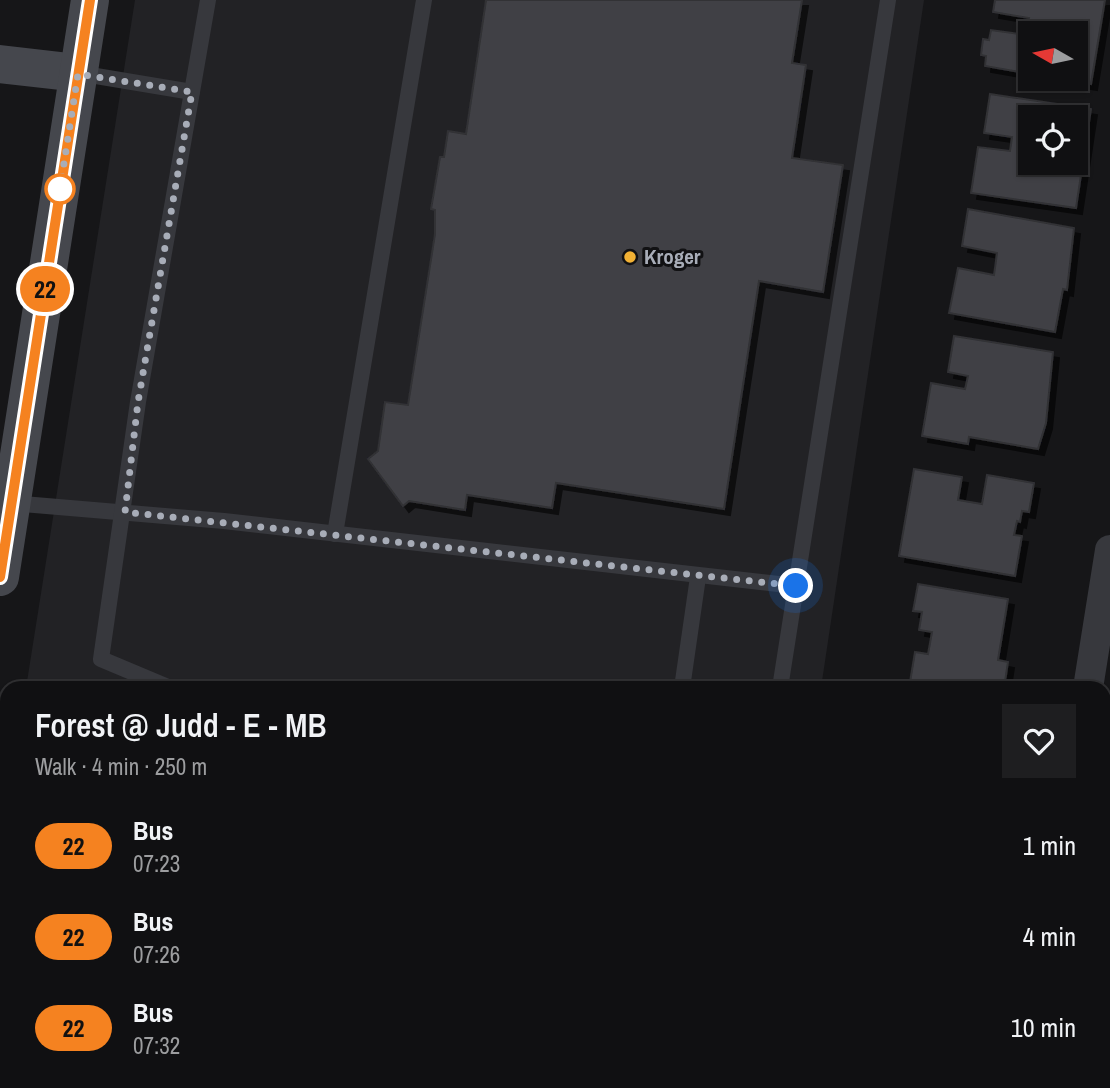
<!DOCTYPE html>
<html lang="en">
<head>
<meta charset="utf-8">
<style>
	body { margin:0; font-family:"Archivo Narrow",sans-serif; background:#1e1e20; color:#f1f3f6; height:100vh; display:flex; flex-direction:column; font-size:26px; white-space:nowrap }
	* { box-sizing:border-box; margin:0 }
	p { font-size:23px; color:#9c9d9f }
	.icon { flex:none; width:38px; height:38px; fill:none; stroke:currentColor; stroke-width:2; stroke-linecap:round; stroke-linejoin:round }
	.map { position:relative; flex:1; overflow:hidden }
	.details { position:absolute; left:0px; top:681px; width:1111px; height:408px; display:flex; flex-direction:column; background:#101012; border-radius:21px 21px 0 0; box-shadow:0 2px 5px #0004,0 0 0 2px #303032 }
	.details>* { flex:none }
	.badge { padding:0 14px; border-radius:23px; font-size:24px; line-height:46px }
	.needle { width:46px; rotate:279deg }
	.buttons { position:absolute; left:1018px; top:21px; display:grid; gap:14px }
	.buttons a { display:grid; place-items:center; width:70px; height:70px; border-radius:0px; background:#101012; box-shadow:0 2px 5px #0004,0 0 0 2px #303032; font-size:35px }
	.you { position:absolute; width:35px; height:35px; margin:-18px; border:5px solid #fff; border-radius:50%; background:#1a73e8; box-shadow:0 0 0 10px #1a73e833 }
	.map>.badge { position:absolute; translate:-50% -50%; box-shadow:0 0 0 4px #fff }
	.round { display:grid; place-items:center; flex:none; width:74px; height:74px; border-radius:0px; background:#1e1e20 }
	.summary { display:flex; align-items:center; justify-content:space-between; height:119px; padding:0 35px }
	h1 { font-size:33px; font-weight:600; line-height:52px }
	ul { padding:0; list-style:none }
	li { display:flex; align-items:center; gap:21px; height:91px; padding:0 35px }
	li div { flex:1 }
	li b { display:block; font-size:26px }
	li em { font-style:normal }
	li .badge { min-width:77px; font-weight:700; text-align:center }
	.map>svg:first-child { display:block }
	.built { fill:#222225 }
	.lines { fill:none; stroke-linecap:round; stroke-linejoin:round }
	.stream { stroke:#2c353c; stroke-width:10 }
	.building { fill:#404145; stroke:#303034; stroke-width:2; fill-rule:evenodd; filter:url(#shadow) }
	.lane { stroke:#37383d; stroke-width:16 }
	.street { stroke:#37383d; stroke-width:30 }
	.secondary { stroke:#45474d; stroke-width:38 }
	.line-casing { stroke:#fff; stroke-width:16 }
	.line { stroke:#f58220; stroke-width:10 }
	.walk { stroke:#a8adb8; stroke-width:7; stroke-dasharray:0 12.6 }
	.stop-dot { fill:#fff; stroke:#f58220; stroke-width:3.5 }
	.poi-dot { fill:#f2b134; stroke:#111113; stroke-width:2.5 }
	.labels { text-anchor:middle; stroke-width:6; stroke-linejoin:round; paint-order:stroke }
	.poi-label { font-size:21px; font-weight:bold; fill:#a8adb8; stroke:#111113; text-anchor:start }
</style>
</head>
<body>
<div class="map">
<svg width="1110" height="1088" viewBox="0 0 1110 1088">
	<defs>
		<filter id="shadow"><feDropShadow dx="6" dy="6" stdDeviation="0" flood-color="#0009"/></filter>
	</defs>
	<rect width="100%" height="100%" fill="#161618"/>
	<g class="built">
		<path d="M135,0h789l-103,688h-795z"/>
		<path d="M7,805v211l-7,-4v-163z"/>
		<path d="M131,1082h631l-1,6h-618z"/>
	</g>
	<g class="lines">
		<path class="stream" d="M706,1088l1,-6"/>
	</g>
	<g class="building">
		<path d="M486,0h316l-10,63 14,2 -14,93 51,7 -20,127 -64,-11 -35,228 -168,-26 -4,25 -85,-13 -2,15 -56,-9 -6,5 -35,-47 10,-8 7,-49 23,3 27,-171v-24l-4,-1 9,-52h4l4,-26 18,3z"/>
		<path d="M995,0h110l-14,84 -30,-5h15v-46h-45v41l-46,-8 1,-10 -5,-1 2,-16 6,1 2,-10 35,5 3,-17 -36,-6z"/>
		<path d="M990,94l101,15 -15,99 -105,-15 7,-46 32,4 2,-14 -28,-4zM1031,117h45v46h-45z"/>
		<path d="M968,209l106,19 -7,62 -4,-1 -8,43 -106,-19 9,-45 36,7 3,-22 -35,-7z"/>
		<path d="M954,336l99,16 -7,71 -8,26 -69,-12 -1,7 -46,-8 9,-53 34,6 3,-13 -20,-4z"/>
		<path d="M914,469l48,8 -4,23 24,4 5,-29 47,8 -5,29 -7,-1 -2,11 -3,-1 -3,14 8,1 -7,40 -116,-20z"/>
		<path d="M918,584l90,15 -10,61 10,2 -4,26h-95l6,-36 13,2 4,-22 -13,-2 3,-18 -9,-1z"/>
		<path d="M377,1082h39l-1,5z"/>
		<path d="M797,1082h28l18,6h-48z"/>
	</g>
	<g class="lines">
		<g class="lane">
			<path d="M78,73l114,19"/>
			<path d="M11,503l213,18 572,65"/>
			<path d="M335,534l89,-534"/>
			<path d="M170,688l-69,-29 37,-257 70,-402"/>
			<path d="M682,688l16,-111"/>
			<path d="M780,688l108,-688"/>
			<path d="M0,825h7"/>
			<path d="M0,972l7,2"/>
			<path d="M22,1088l2,-6"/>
			<path d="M142,1088l3,-6"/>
			<path d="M282,1088l1,-6"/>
			<path d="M519,1088l1,-6"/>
			<path d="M626,1088v-6"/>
		</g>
		<g class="street">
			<path d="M1088,688l22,-138"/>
			<path d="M1003,1088l2,-6"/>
		</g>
		<g class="secondary">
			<path d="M0,64l78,9"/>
			<path d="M0,577l90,-577"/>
		</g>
	</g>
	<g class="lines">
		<g class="line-casing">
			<path id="line" d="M0,577l90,-577"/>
		</g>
		<use href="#line" class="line"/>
		<path class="walk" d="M60,189l18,-115 114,18 -54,310 -13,110 671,74"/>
	</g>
	<circle class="stop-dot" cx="60" cy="189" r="14"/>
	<circle class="poi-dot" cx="630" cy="257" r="7"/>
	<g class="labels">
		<g class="poi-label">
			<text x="644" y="264">Kroger</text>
		</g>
	</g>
</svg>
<div class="buttons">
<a><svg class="needle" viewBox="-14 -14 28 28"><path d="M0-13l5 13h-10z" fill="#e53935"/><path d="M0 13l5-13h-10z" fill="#9c9d9f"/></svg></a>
<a><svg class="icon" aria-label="locate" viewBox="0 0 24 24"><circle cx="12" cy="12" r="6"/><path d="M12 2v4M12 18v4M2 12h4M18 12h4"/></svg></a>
</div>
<div class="you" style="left:796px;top:586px"></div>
<b class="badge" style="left:45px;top:289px;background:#f58220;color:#111">22</b>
<section class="details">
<div class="summary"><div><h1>Forest @ Judd - E - MB</h1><p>Walk · 4 min · 250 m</p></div><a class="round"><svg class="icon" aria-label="heart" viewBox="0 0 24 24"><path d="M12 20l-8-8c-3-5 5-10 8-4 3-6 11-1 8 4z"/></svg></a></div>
<ul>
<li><span class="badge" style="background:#f58220;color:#111">22</span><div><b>Bus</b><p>07:23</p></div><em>1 min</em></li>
<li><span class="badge" style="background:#f58220;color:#111">22</span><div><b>Bus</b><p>07:26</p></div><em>4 min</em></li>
<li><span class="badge" style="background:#f58220;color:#111">22</span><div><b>Bus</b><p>07:32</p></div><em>10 min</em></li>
</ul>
</section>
</div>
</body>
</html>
